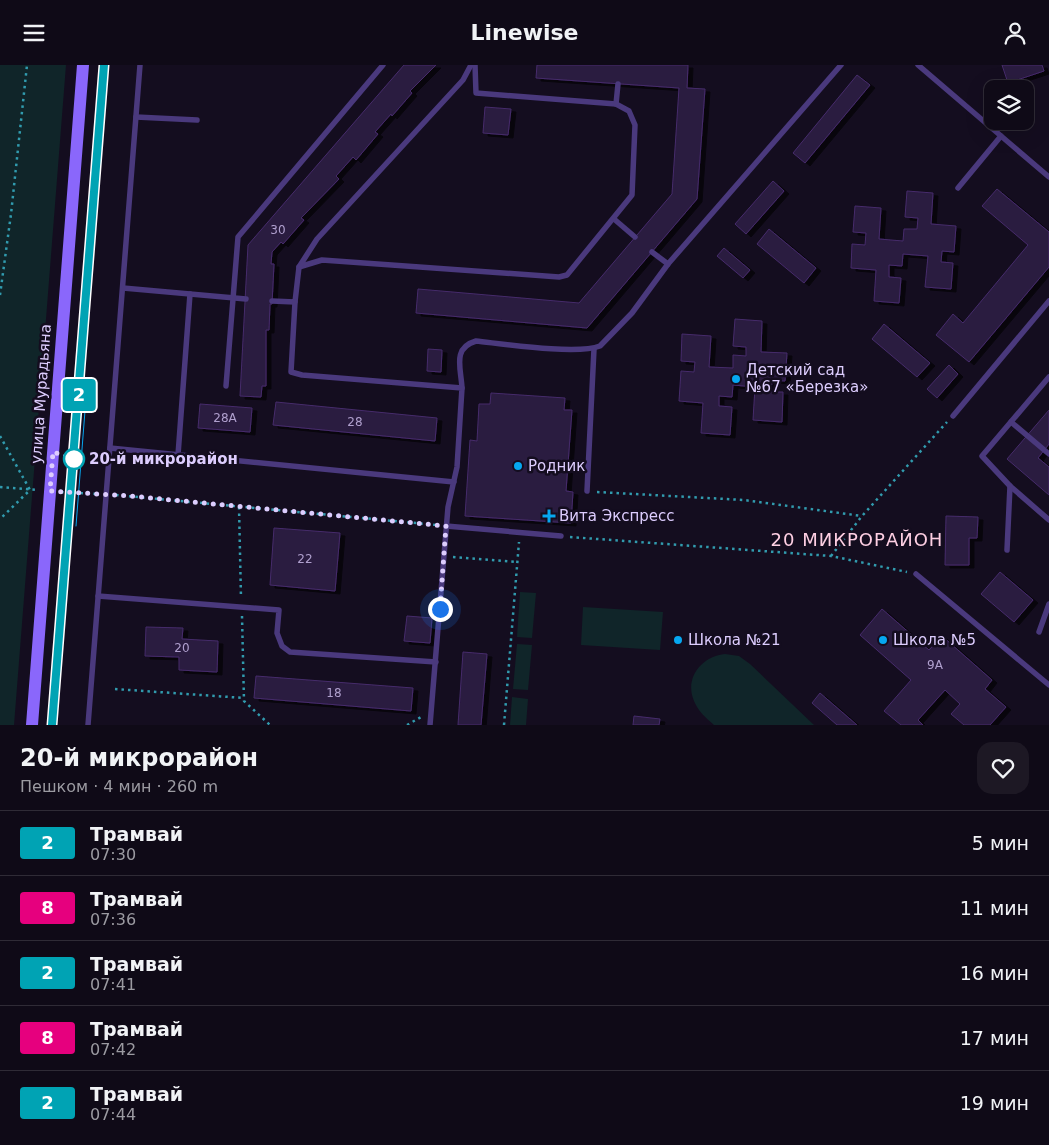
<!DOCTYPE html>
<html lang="ru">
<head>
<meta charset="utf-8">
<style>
	body { margin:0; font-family:"DejaVu Sans",sans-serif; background:#1d1824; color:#f1f3f6; height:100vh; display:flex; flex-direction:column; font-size:19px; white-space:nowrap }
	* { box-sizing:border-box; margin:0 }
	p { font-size:16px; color:#9b9aa1 }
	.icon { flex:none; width:28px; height:28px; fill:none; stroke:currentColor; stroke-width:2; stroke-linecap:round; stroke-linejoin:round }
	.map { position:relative; height:660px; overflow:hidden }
	.drawer { display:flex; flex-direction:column; background:#0f0a17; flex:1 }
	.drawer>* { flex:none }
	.badge { padding:0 10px; border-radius:4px; font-size:18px; line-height:32px }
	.buttons { position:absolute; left:984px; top:15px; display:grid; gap:10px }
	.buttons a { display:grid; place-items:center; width:50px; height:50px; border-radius:10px; background:#0f0a17; box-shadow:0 5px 20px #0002,0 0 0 1px #2f2b36; font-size:25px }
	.you { position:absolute; width:25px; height:25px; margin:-12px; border:4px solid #fff; border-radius:50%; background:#1a73e8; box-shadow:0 0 0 8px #1a73e833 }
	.map>.badge { position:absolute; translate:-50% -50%; box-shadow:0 0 0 2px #fff }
	.round { display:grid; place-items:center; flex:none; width:52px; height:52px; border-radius:15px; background:#1d1824 }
	.headline { display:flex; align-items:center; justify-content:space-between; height:85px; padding:0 20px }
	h1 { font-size:24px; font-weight:800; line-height:38px }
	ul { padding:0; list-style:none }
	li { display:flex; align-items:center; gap:15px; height:65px; padding:0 20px; border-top:1px solid #2f2b36 }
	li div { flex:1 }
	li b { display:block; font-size:19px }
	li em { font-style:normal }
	li .badge { min-width:55px; font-weight:700; text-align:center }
	header { display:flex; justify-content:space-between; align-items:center; height:65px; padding:0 20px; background:#0f0a17; font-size:22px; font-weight:800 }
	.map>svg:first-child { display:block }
	.green { fill:#102529 }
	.building { fill:#2a1a40; stroke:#462c6b; filter:url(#shadow) }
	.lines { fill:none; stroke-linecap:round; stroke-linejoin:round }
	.path { stroke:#319bae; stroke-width:2.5; stroke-dasharray:2.5 4; stroke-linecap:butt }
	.service { stroke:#4a397d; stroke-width:5.5 }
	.secondary { stroke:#8a67fb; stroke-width:12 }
	.tram { stroke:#06a7f0; stroke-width:1 }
	.line-casing { stroke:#fff; stroke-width:11 }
	.line { stroke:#00a3b4; stroke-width:8 }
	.walk { stroke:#ddcdfe; stroke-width:5; stroke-dasharray:0 9 }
	.poi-dot { fill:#06a7f0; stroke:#140d1f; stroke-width:2 }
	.stop-dot { fill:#fff; stroke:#00a3b4; stroke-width:2.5 }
	.labels { text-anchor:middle; stroke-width:5; stroke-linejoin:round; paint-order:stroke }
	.number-label { font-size:12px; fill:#b0a0ce }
	.poi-label { font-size:15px; fill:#ddcdfe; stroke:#140d1f; text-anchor:start }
	.street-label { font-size:15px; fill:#ddcdfe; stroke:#140d1f }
	.stop-label { font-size:15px; font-weight:bold; fill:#ddcdfe; stroke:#140d1f; text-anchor:start }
	.quarter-label { font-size:18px; letter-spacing:1px; fill:#fecfe3; stroke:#140d1f }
</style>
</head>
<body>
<header><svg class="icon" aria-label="menu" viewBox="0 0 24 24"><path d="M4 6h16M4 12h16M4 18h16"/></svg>Linewise<svg class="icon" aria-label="person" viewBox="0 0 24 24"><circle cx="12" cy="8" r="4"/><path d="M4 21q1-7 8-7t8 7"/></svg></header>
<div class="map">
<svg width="1049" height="660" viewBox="0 0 1049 660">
	<defs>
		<filter id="shadow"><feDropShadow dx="5" dy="3" stdDeviation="0" flood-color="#0009"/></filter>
	</defs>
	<rect width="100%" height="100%" fill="#140d1f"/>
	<g class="green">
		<path d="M0,0h66l-52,660h-14z"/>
		<path d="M520,527l16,1 -4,45 -15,-1z"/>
		<path d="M583,542l80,5 -3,38 -79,-5z"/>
		<path d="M517,579l15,1 -4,45 -15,-1z"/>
		<path d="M725,589l14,2 11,8 64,61h-100c-8,-7 -16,-14 -20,-24 -10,-23 8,-45 31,-47z"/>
		<path d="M512,632l16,2 -2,26h-16z"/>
	</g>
	<g class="building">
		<path d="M404,0h32l-26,26 2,2 -20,23 -1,-2 -16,18 3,2 -22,26 -3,-3 -17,19 3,3 -38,39 3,2 -21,24 -2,-2 -9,10 -1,12h3l-2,40h-2l-1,26h-3v56h-4l-1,11 -21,-1 8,-151z"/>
		<path d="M537,0h151l-1,23 18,1 -8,110 -110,129 -171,-15 2,-24 161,14 93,-109 7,-106 -143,-10z"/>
		<path d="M1002,0h40l2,6 -36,12z"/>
		<path d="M857,10l13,10 -65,78 -12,-10z"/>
		<path d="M485,42l26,2 -3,26 -25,-2z"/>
		<path d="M773,116l11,10 -38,43 -11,-10z"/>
		<path d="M997,124l52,43v35l-80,95 -33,-27 17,-21 10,9 65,-78 -46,-39z"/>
		<path d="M907,126l26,2 -2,31 25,2 -2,26 -12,-1 -1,11 12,1 -2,26 -26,-2 3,-31 -25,-2 -1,12 -13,-1v12l12,1 -2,25 -25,-2 2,-31 -25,-2 1,-24 13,1 1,-12 -13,-1 2,-26 26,2 -2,31 24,2 1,-12h13l1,-11 -13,-1z"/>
		<path d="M769,164l47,39 -12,15 -47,-39z"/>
		<path d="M724,183l26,22 -7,8 -26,-22z"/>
		<path d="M735,254l27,2 -1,31 26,1 -2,28 -13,-1 -1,12h12l-1,30 -29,-2 2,-33 -22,-2 -1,12 -13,-1v10l13,1 -2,28 -29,-2 2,-30 -24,-2 2,-30 13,1 1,-10 -14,-1 1,-27 29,2 -2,31 24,1v-13l13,1v-9l-13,-1z"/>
		<path d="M884,259l46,39 -13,14 -45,-38z"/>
		<path d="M428,284l14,1 -1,22 -14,-1z"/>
		<path d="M949,300l9,9 -21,24 -10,-9z"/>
		<path d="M491,328l74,5 -1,12h8l-6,81 7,1 -2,31 -106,-7 5,-76 7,1 2,-37h11z"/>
		<path d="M276,337l161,16 -2,23 -162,-16z"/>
		<path d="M200,339l52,4 -2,24 -52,-4z"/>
		<path d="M1049,345v34l-11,14 11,9v28l-42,-36z"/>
		<path d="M946,451l32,1 -1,21h-8v27h-24z"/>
		<path d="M274,463l66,5 -5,58 -65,-6z"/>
		<path d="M1000,507l33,28 -19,22 -33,-28z"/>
		<path d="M882,544l47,41 13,-14 50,44 -7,9 21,18 -16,18h-26l-13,-11 9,-10 -15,-14 -27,30 5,5h-22l-17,-14 27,-31 -51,-45z"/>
		<path d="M407,551l25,2 -2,25 -26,-2z"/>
		<path d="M146,562l37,1 -1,11 36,2 -1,31 -38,-2v-13l-34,-1z"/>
		<path d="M463,587l24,2 -6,71h-23z"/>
		<path d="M256,611l157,12 -2,23 -157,-13z"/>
		<path d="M820,628l37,32h-20l-25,-22z"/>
		<path d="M634,651l26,3 -1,6h-26z"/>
	</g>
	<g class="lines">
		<g class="path">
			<path d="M0,230l11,-81 16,-149"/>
			<path d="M0,371l30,54 -30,29"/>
			<path d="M0,422l38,3"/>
			<path d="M61,427l37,2"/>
			<path d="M597,427l147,8 118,16"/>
			<path d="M116,430l321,30"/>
			<path d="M239,442l2,91"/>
			<path d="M570,472l261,19 76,16"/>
			<path d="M831,491l31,-40 85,-94"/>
			<path d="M453,492l64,5"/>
			<path d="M242,551l2,85 26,24"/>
			<path d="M115,624l129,9"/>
			<path d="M407,660l14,-8"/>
			<path d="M504,660l15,-183"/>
		</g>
		<g class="service">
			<path d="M918,0l131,112"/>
			<path d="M616,39l2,-20"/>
			<path d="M136,52l61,3"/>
			<path d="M958,123l43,-52"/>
			<path d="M614,154l21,18"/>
			<path d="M652,187l16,12"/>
			<path d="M299,202l23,-7 237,17 8,-2 65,-80 3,-70 -6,-14 -13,-7 -140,-11 -1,-28"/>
			<path d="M123,223l123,11"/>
			<path d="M272,236l23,1 4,-35 18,-28 146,-159 8,-15"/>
			<path d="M295,237l-4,70 11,3 160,13 -5,79 -9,40 -18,218"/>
			<path d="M1049,312l-67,79 28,30 39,34"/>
			<path d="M226,321l12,-149 145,-172"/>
			<path d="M462,323c-1,-20 -10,-40 14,-47 28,3 101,14 124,5l32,-33 36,-49 173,-199"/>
			<path d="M953,351l96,-115"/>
			<path d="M1011,357l38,32"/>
			<path d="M110,383l344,34"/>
			<path d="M178,390l12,-161"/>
			<path d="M587,426l7,-142"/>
			<path d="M446,461l115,10"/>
			<path d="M1007,485l3,-64"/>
			<path d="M916,509l133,111"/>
			<path d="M98,531l181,14 -2,23 5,13 8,6 146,10"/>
			<path d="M1039,567l10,-28"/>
			<path d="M88,660l52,-660"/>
		</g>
		<path class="secondary" d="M32,660l51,-660"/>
		<g class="tram">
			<path d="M76,461l9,-115"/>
			<path d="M52,660l52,-660"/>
		</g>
	</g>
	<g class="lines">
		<g class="line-casing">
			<path id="line" d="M52,660l52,-660"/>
		</g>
		<use href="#line" class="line"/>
		<path class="walk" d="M74,394l-21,-7 -3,39 80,5 316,30 -6,83"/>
	</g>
	<g class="poi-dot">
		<circle cx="736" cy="314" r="5"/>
		<circle cx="518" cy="401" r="5"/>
		<path d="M546.5 443.5h5v5h5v5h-5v5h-5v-5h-5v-5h5z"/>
		<circle cx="678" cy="575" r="5"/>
		<circle cx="883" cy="575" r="5"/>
	</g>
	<circle class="stop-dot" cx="74" cy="394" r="10"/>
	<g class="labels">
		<g class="number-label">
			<text x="278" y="169">30</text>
			<text x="225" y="357">28А</text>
			<text x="355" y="361">28</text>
			<text x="305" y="498">22</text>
			<text x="182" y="587">20</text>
			<text x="935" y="604">9А</text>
			<text x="334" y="632">18</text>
		</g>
		<g class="poi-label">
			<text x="746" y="310">Детский сад<tspan x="746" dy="17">№67 «Березка»</tspan></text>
			<text x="528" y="406">Родник</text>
			<text x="559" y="456">Вита Экспресс</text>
			<text x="688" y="580">Школа №21</text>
			<text x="893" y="580">Школа №5</text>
		</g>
		<g class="street-label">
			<text transform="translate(41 329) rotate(-86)" y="5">улица Мурадьяна</text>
		</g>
		<g class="stop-label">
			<text x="89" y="399">20-й микрорайон</text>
		</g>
		<g class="quarter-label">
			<text x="857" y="481">20 МИКРОРАЙОН</text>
		</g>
	</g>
</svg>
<div class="buttons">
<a><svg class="icon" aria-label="layers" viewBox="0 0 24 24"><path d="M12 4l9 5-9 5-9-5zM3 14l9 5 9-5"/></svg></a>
</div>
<div class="you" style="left:440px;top:544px"></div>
<b class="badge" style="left:79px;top:330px;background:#00a3b4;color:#fff">2</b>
</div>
<section class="drawer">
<div class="headline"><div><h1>20-й микрорайон</h1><p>Пешком · 4 мин · 260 m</p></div><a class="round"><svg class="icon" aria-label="heart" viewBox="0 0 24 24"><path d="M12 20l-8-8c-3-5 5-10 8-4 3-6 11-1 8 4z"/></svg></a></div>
<ul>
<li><span class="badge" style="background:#00a3b4;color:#fff">2</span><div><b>Трамвай</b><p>07:30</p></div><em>5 мин</em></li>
<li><span class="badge" style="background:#e6007e;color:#fff">8</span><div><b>Трамвай</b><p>07:36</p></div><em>11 мин</em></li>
<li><span class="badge" style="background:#00a3b4;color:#fff">2</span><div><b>Трамвай</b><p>07:41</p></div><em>16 мин</em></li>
<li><span class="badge" style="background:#e6007e;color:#fff">8</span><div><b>Трамвай</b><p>07:42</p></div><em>17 мин</em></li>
<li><span class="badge" style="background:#00a3b4;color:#fff">2</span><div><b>Трамвай</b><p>07:44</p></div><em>19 мин</em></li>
</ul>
</section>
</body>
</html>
